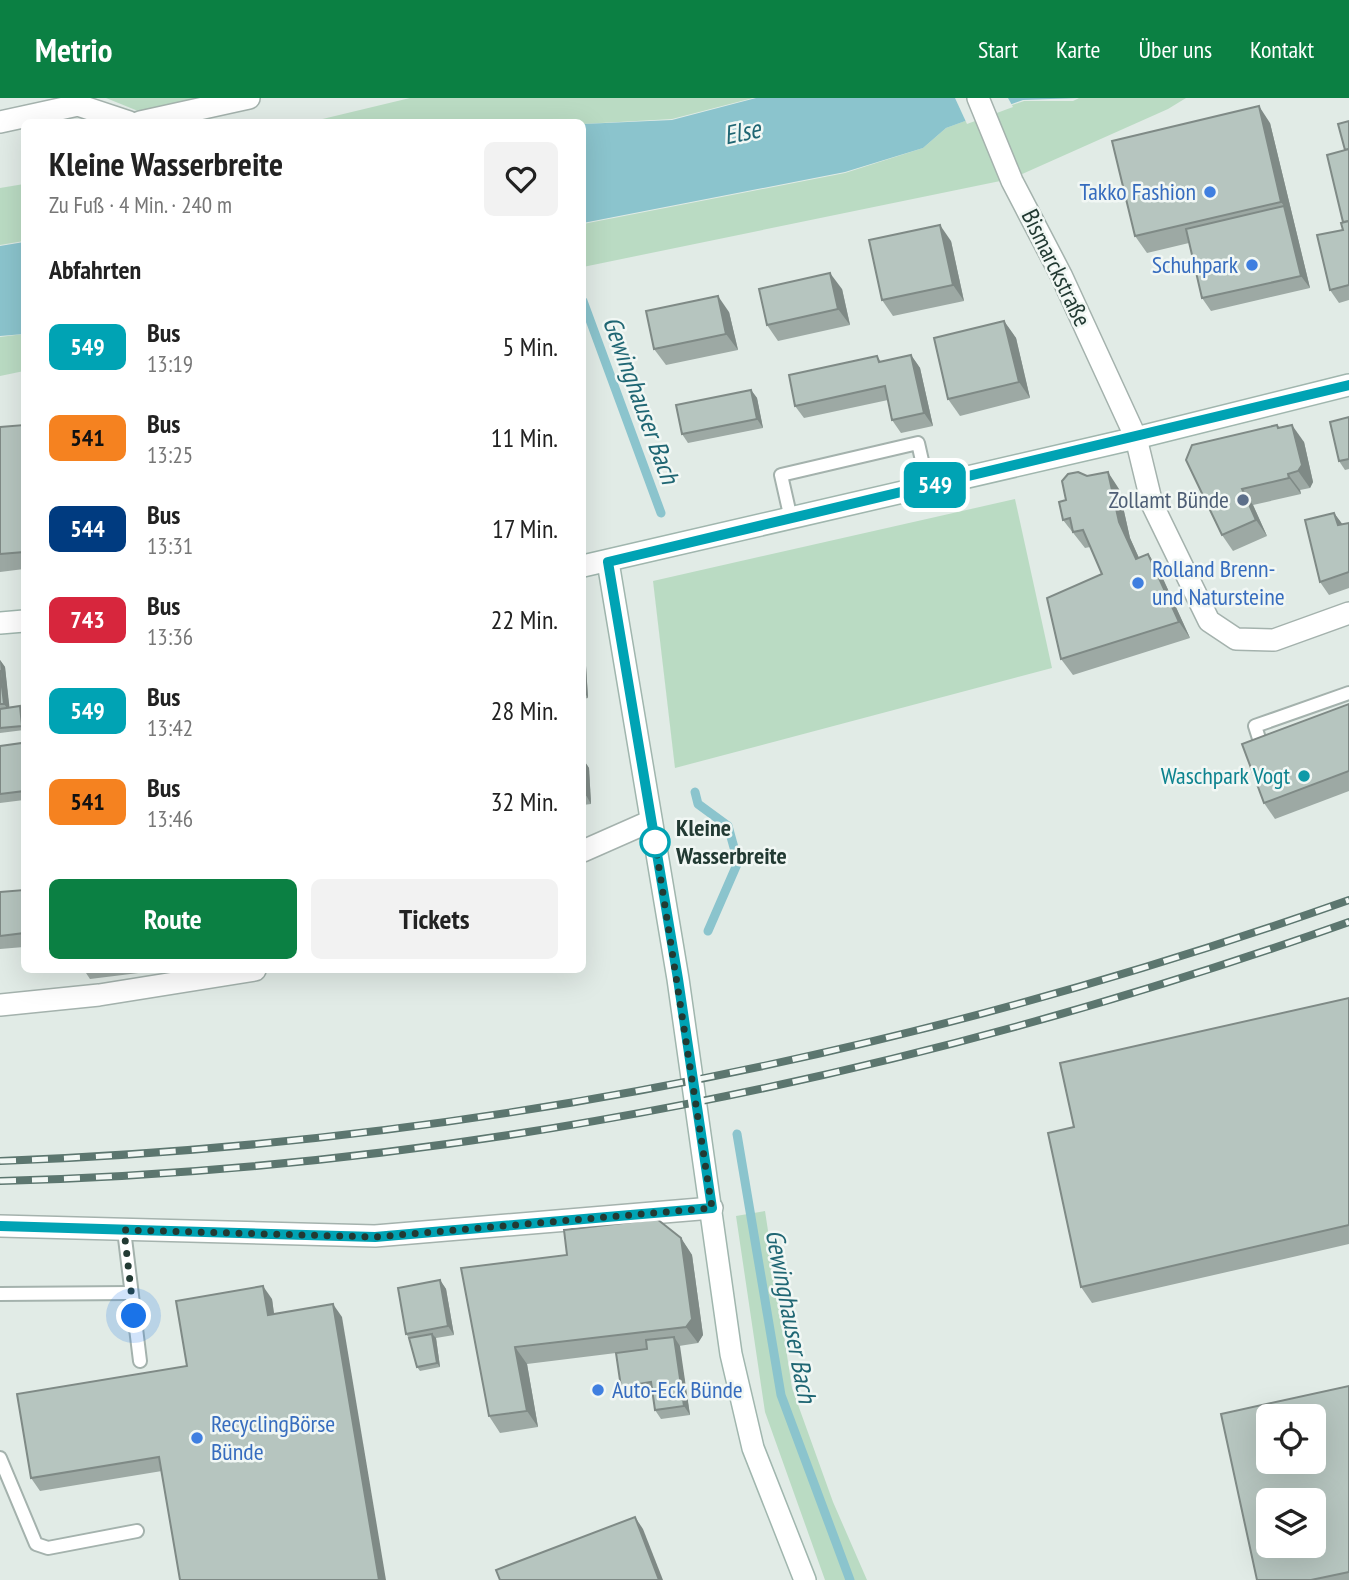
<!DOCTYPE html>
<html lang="de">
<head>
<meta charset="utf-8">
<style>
	body { margin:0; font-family:"PT Sans Narrow",sans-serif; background:#f2f2f2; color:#222; height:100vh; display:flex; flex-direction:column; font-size:26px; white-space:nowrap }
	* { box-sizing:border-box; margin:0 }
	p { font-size:23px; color:#767676 }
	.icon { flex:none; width:38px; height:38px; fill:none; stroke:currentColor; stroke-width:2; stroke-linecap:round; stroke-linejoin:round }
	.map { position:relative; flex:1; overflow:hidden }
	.side { position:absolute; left:21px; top:21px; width:565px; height:854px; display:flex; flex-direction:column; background:#fff; border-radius:10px; box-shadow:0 7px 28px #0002 }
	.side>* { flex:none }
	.badge { padding:0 14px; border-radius:10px; font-size:24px; line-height:46px }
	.buttons { position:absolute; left:1256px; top:1306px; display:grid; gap:14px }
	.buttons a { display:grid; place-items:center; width:70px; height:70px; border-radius:10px; background:#fff; box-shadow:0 7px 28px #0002; font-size:35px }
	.you { position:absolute; width:35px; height:35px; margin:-18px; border:5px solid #fff; border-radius:50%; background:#1a73e8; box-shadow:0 0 0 10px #1a73e833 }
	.map>.badge { position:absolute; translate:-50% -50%; box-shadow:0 0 0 4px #fff }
	h2 { padding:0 28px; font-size:26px; line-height:63px }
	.round { display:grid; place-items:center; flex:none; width:74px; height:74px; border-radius:10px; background:#f2f2f2 }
	.head { display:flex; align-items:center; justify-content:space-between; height:119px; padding:0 28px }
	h1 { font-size:33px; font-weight:700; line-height:52px }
	.action { display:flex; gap:14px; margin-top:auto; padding:14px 28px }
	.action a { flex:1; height:80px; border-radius:10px; background:#0b8043; color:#fff; font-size:28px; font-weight:700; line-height:80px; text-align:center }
	.action a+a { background:#f2f2f2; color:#222 }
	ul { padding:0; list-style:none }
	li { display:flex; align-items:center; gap:21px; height:91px; padding:0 28px }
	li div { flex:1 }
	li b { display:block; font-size:26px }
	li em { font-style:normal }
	li .badge { min-width:77px; font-weight:700; text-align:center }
	header { display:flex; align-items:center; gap:42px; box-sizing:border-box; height:98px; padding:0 35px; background:#0b8043; color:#fff }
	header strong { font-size:33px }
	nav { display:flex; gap:38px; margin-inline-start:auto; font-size:24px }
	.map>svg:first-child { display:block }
	.green { fill:#badbc3 }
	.water { fill:#8bc4cd }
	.pier { fill:#e1ebe6 }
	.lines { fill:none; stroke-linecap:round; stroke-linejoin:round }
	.stream { stroke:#8bc4cd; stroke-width:9 }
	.lane-casing { stroke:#a4b2ad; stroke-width:16 }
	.street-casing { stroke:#a4b2ad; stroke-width:24 }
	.secondary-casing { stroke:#a0b6ae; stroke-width:24 }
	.lane { stroke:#fff; stroke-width:12 }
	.street { stroke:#fff; stroke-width:21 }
	.secondary { stroke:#fff; stroke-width:21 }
	.rail-casing { stroke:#5c766f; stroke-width:8 }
	.rail { stroke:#f1f7f4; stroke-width:5; stroke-dasharray:16; stroke-linecap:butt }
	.wall { fill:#9da9a4 }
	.shaded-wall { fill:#7f8a86 }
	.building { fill:#b6c5bf; stroke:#7f8a86; stroke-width:2; fill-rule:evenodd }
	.line-casing { stroke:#fff; stroke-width:16 }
	.line { stroke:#00a3b4; stroke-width:10 }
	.walk { stroke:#223a33; stroke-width:7; stroke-dasharray:0 12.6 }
	.shop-dot { fill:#3f7fe0; stroke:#f1f7f4; stroke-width:2.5 }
	.service-dot { fill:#5c6f8a; stroke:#f1f7f4; stroke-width:2.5 }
	.culture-dot { fill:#0f9aa8; stroke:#f1f7f4; stroke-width:2.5 }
	.stop-dot { fill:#fff; stroke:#00a3b4; stroke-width:3.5 }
	.labels { text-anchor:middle; stroke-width:5; stroke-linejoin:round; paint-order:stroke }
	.shop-label { font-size:24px; fill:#366cbe; stroke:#f1f7f4; text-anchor:start }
	.street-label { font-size:24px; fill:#223a33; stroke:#f1f7f4 }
	.service-label { font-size:24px; fill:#4e5e75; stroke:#f1f7f4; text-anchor:end }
	.culture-label { font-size:24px; fill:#0d838f; stroke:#f1f7f4; text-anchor:end }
	.stop-label { font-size:24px; font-weight:bold; fill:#223a33; stroke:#f1f7f4; text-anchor:start }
	.water-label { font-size:26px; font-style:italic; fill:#1f6673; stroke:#f1f7f4 }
</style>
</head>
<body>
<header>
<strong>Metrio</strong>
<nav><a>Start</a><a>Karte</a><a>Über uns</a><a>Kontakt</a></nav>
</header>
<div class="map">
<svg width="1349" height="1482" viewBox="0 0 1349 1482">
	<rect width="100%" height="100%" fill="#e1ebe6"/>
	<g class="green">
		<path d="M106,0h103l-66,15z"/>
		<path d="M410,0h343l-81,21 -89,5 -273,-2z"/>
		<path d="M1079,0h107l-18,11 -155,69 -28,-64 39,-13h49z"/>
		<path d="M984,16l26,65 -427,88v-43l262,-51 78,-25 23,-20z"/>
		<path d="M24,86v57l-24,4v-57z"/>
		<path d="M24,236v37l-24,5v-39z"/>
		<path d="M1015,401l37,169 -377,100 -22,-187z"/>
		<path d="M765,1113l27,177 41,114 34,78h-42l-60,-168 -29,-196z"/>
	</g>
	<g class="water">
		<path d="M756,0h322l-55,2 -77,28 -23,20 -78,24 -262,51v-99l89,-4z"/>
		<path d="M24,144v92l-24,2v-90z"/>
	</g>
	<path class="pier" d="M955,0h53l5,9 -46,17z"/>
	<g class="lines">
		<g class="stream">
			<path d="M583,203l78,212"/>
			<path d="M695,694l3,12 30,22 10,36 -30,69"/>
			<path d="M737,1036l44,261 69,185"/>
		</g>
		<g class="lane-casing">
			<g id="lane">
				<path d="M791,421l-10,-44 137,-32 10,44"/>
				<path d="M1263,653l-8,-25 94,-33"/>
				<path d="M124,1132l16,131"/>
				<path d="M0,1196l131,-1"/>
				<path d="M0,1360l36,86 12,4 89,-17"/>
			</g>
		</g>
		<g class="street-casing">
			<g id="street">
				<path d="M978,0l34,83 49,94 75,163 16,66 57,117 27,18 38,1 75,-27"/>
				<path d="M0,24l78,-17 51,17"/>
				<path d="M140,24l109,-24"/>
				<path d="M583,753l68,-30"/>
				<path d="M0,907l99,-10 156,-25"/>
				<path d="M0,1128l375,10 337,-28"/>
			</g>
		</g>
		<g class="secondary-casing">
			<g id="secondary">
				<path d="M608,464l70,417 53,375 22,94 52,132"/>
				<path d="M583,468l553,-128 213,-53"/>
				<path d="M0,525l24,-2"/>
			</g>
		</g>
		<use href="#lane" class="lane"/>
		<use href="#street" class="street"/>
		<use href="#secondary" class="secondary"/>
		<g class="rail-casing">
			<g id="rail">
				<path d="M0,1063c462,-17 914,-107 1349,-261"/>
				<path d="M0,1083c459,-12 917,-106 1349,-259"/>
			</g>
		</g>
		<use href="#rail" class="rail"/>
	</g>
	<g class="wall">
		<path d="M1349,23v179l-10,3 -9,-13 13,-60z"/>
		<path d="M1270,25l40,165 -99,23 -9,-13 -13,-55 -42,10 -12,-17z"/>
		<path d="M951,143l13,60 -71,15 -11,-16z"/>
		<path d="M842,191l8,36 -72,16 -11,-16z"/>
		<path d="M729,214l9,38 -72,15 -12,-16z"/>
		<path d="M1004,223l12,17 14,60 -70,18 -12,-17z"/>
		<path d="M911,257l9,13 13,58 -32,7 -9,-13 -4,-20 -84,18 -9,-12 82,-50 4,6z"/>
		<path d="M751,292l6,8 6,30 -75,15 -6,-9z"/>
		<path d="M1349,319v52l-4,1 -6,-9z"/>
		<path d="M24,327v144l-24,3v-145z"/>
		<path d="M1277,327l3,3 24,14 9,40 -3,6 -10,2 1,4 -48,11 14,31 -34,15 -11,-16 -36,-75z"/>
		<path d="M1087,378l32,13 11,49 9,20 9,-4 11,16 31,68 -117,37 -12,-16 41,-85 -12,-27 -5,1 -22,-28 3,-20z"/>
		<path d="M1334,415l8,11 7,-1v65l-20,7 -9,-13z"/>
		<path d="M583,548l2,4 3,48 -5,1z"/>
		<path d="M0,562l5,7 4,40 11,-1 3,4 1,20 -24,3z"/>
		<path d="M1349,606v87l-74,28 -11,-16z"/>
		<path d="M0,648l24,1v53l-24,3z"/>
		<path d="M583,661l6,9 2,36 -8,1z"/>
		<path d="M24,792v57l-24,2v-57z"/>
		<path d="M84,872h79l-73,9z"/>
		<path d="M1349,900v246l-257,59 -11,-16 -7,-160z"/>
		<path d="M681,1140l11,17 11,80 -5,8 -19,3 11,69 -29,4 -6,-9 -3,-19 -25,4 -6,-8 -5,-34 -89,11 11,63 -38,6 -11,-17 -28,-148 106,-13z"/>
		<path d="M440,1182l6,9 8,46 -18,3 4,29 -20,4 -3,-4 -8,-29 -3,-4z"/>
		<path d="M272,1201l2,15 68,3 -180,154 -122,20 -9,-13 156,-112z"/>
		<path d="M1349,1288v194h-92z"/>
	</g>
	<g class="shaded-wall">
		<path d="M1259,8l11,17 40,165 -9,-12 -17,-70 -3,-4z"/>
		<path d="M940,127l11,16 13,60 -11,-16z"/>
		<path d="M830,175l12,16 8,36 -12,-16z"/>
		<path d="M718,198l11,16 9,38 -12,-16z"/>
		<path d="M1004,223l12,17 14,60 -11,-16z"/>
		<path d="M911,257l9,13 13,58 -9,-13z"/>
		<path d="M751,292l6,8 6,30 -6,-9z"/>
		<path d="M1292,327l12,17 9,40 -3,6 -12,-17z"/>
		<path d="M1108,374l11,17 11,49 17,38 -11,-17 -17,-37z"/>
		<path d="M1288,376l12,16 1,4 -12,-16z"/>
		<path d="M1242,391l11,16 14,31 -11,-16z"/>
		<path d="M1334,415l9,12h-5z"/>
		<path d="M1148,456l11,16 31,68 -11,-16z"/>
		<path d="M583,548l2,4 3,48 -5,-8z"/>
		<path d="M0,562l5,7 5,45 -6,-8z"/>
		<path d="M20,608l3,4 1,19 -2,-3z"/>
		<path d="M22,645l2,4v19z"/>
		<path d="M583,661l6,9 2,36 -5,-9z"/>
		<path d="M681,1140l11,17 11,80 -5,8 -12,-16z"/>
		<path d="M440,1182l6,9 8,46 -6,-9z"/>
		<path d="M263,1188l9,13 4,29 -8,-13z"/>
		<path d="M333,1206l9,13 44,263h-7z"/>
		<path d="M432,1236l4,4 4,29 -3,-4z"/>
		<path d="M674,1239l6,9 10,69 -6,-9z"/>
		<path d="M515,1249l12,17 11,63 -11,-16z"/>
		<path d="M635,1419l8,12 20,51h-4z"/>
	</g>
	<g class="building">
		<path d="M1259,8l22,96 -146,34 -23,-95z"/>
		<path d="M1349,23v28l-4,1 -7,-26z"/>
		<path d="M1349,51v72l-6,1 -16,-67z"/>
		<path d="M1284,108l17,70 -99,22 -16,-69z"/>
		<path d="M1349,123v64l-19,5 -13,-55 26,-5 -2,-7z"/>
		<path d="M940,127l13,60 -71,15 -13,-60z"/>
		<path d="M830,175l8,36 -71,16 -8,-36z"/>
		<path d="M718,198l8,38 -72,15 -8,-38z"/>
		<path d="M1004,223l15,61 -71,17 -14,-61z"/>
		<path d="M911,257l13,58 -32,7 -7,-34 -90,20 -6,-31 88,-19 2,6z"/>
		<path d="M751,292l6,29 -75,15 -6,-29z"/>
		<path d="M1349,319v42l-10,2 -9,-39z"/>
		<path d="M24,327v127l-24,2v-127z"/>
		<path d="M1277,327l1,3 14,-3 10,40 -4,6 -10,3 1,4 -47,11 14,31 -34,15 -36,-75 6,-15z"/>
		<path d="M1078,374l9,4 21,-4 11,50 17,37 12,-5 31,68 -118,37 -14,-61 55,-24 -19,-44 -10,2 -3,-14 -7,2 -4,-18 7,-2 -4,-19 6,-7z"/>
		<path d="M1334,415l4,12 11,-2v49l-29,10 -15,-62z"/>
		<path d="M0,572l4,34h-4z"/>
		<path d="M1349,606v67l-85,32 -22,-59z"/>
		<path d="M20,608l2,20 -22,2v-19z"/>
		<path d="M22,645l2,23v25l-24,3v-48z"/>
		<path d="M583,661l3,36 -3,1z"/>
		<path d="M24,792v43l-24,3v-44z"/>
		<path d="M1349,900v227l-268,62 -33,-154 26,-6 -14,-64z"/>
		<path d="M657,1121l24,19 11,81 -6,8 -171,20 12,64 -38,5 -28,-148 106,-13 -3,-25z"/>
		<path d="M440,1182l8,46 -42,8 -8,-46z"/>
		<path d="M263,1188l5,29 65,-11 46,276h-199l-21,-123 -128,21 -14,-84 170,-28 -11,-65z"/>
		<path d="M432,1236l5,29 -20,4 -8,-29z"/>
		<path d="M674,1239l10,69 -29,4 -4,-28 -30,5 -5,-34 31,-4 -1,-9z"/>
		<path d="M1349,1288v186l-38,8h-54l-36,-166zM1269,1318h45v45h-45zM1269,1402h45v45h-45z"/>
		<path d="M635,1419l24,63h-159l-4,-10z"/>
	</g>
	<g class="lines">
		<g class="line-casing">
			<path id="line" d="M0,1128l375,11 337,-29 -34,-229 -70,-417 741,-177"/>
		</g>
		<use href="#line" class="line"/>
		<path class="walk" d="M134,1218l-10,-86 251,7 337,-29 -57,-366"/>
	</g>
	<g class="shop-dot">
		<circle cx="1210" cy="94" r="7"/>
		<circle cx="1252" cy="167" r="7"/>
		<circle cx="1138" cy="485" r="7"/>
		<circle cx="598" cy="1292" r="7"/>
		<circle cx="197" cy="1340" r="7"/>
	</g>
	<circle class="service-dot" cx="1243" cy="402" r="7"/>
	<circle class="culture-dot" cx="1304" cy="678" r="7"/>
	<circle class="stop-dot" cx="655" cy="744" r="14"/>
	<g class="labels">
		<g class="shop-label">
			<text x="1196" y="102" text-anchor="end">Takko Fashion</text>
			<text x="1238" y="175" text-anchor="end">Schuhpark</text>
			<text x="1152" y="479">Rolland Brenn-<tspan x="1152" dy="28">und Natursteine</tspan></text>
			<text x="612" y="1300">Auto-Eck Bünde</text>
			<text x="211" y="1334">RecyclingBörse<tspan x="211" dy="28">Bünde</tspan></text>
		</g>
		<g class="street-label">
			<text transform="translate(1056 170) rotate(64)" y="8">Bismarckstraße</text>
		</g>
		<g class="service-label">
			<text x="1229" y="410">Zollamt Bünde</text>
		</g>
		<g class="culture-label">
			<text x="1290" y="686">Waschpark Vogt</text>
		</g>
		<g class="stop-label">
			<text x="676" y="738">Kleine<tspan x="676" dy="28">Wasserbreite</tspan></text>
		</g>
		<g class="water-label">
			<text transform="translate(742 34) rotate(-12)" y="9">Else</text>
			<text transform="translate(641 302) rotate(70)" y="9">Gewinghauser Bach</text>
			<text transform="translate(791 1218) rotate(79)" y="9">Gewinghauser Bach</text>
		</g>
	</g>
</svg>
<div class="buttons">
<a><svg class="icon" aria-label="locate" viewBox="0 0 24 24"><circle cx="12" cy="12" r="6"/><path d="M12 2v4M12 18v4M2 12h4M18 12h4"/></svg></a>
<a><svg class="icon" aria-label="layers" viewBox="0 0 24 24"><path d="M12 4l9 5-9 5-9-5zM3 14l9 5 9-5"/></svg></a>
</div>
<div class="you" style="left:134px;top:1218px"></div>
<b class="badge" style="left:935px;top:387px;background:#00a3b4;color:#fff">549</b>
<section class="side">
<div class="head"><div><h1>Kleine Wasserbreite</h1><p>Zu Fuß · 4 Min. · 240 m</p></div><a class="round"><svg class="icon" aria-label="heart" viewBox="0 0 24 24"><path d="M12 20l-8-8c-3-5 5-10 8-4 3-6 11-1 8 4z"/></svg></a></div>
<h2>Abfahrten</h2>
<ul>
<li><span class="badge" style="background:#00a3b4;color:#fff">549</span><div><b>Bus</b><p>13:19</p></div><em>5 Min.</em></li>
<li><span class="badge" style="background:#f58220;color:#111">541</span><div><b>Bus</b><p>13:25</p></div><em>11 Min.</em></li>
<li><span class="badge" style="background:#003b80;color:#fff">544</span><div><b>Bus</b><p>13:31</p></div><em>17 Min.</em></li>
<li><span class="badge" style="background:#d7263d;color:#fff">743</span><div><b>Bus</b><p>13:36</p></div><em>22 Min.</em></li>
<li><span class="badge" style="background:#00a3b4;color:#fff">549</span><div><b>Bus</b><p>13:42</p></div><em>28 Min.</em></li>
<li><span class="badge" style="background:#f58220;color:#111">541</span><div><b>Bus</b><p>13:46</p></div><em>32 Min.</em></li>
</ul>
<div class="action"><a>Route</a><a>Tickets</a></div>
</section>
</div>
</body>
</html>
